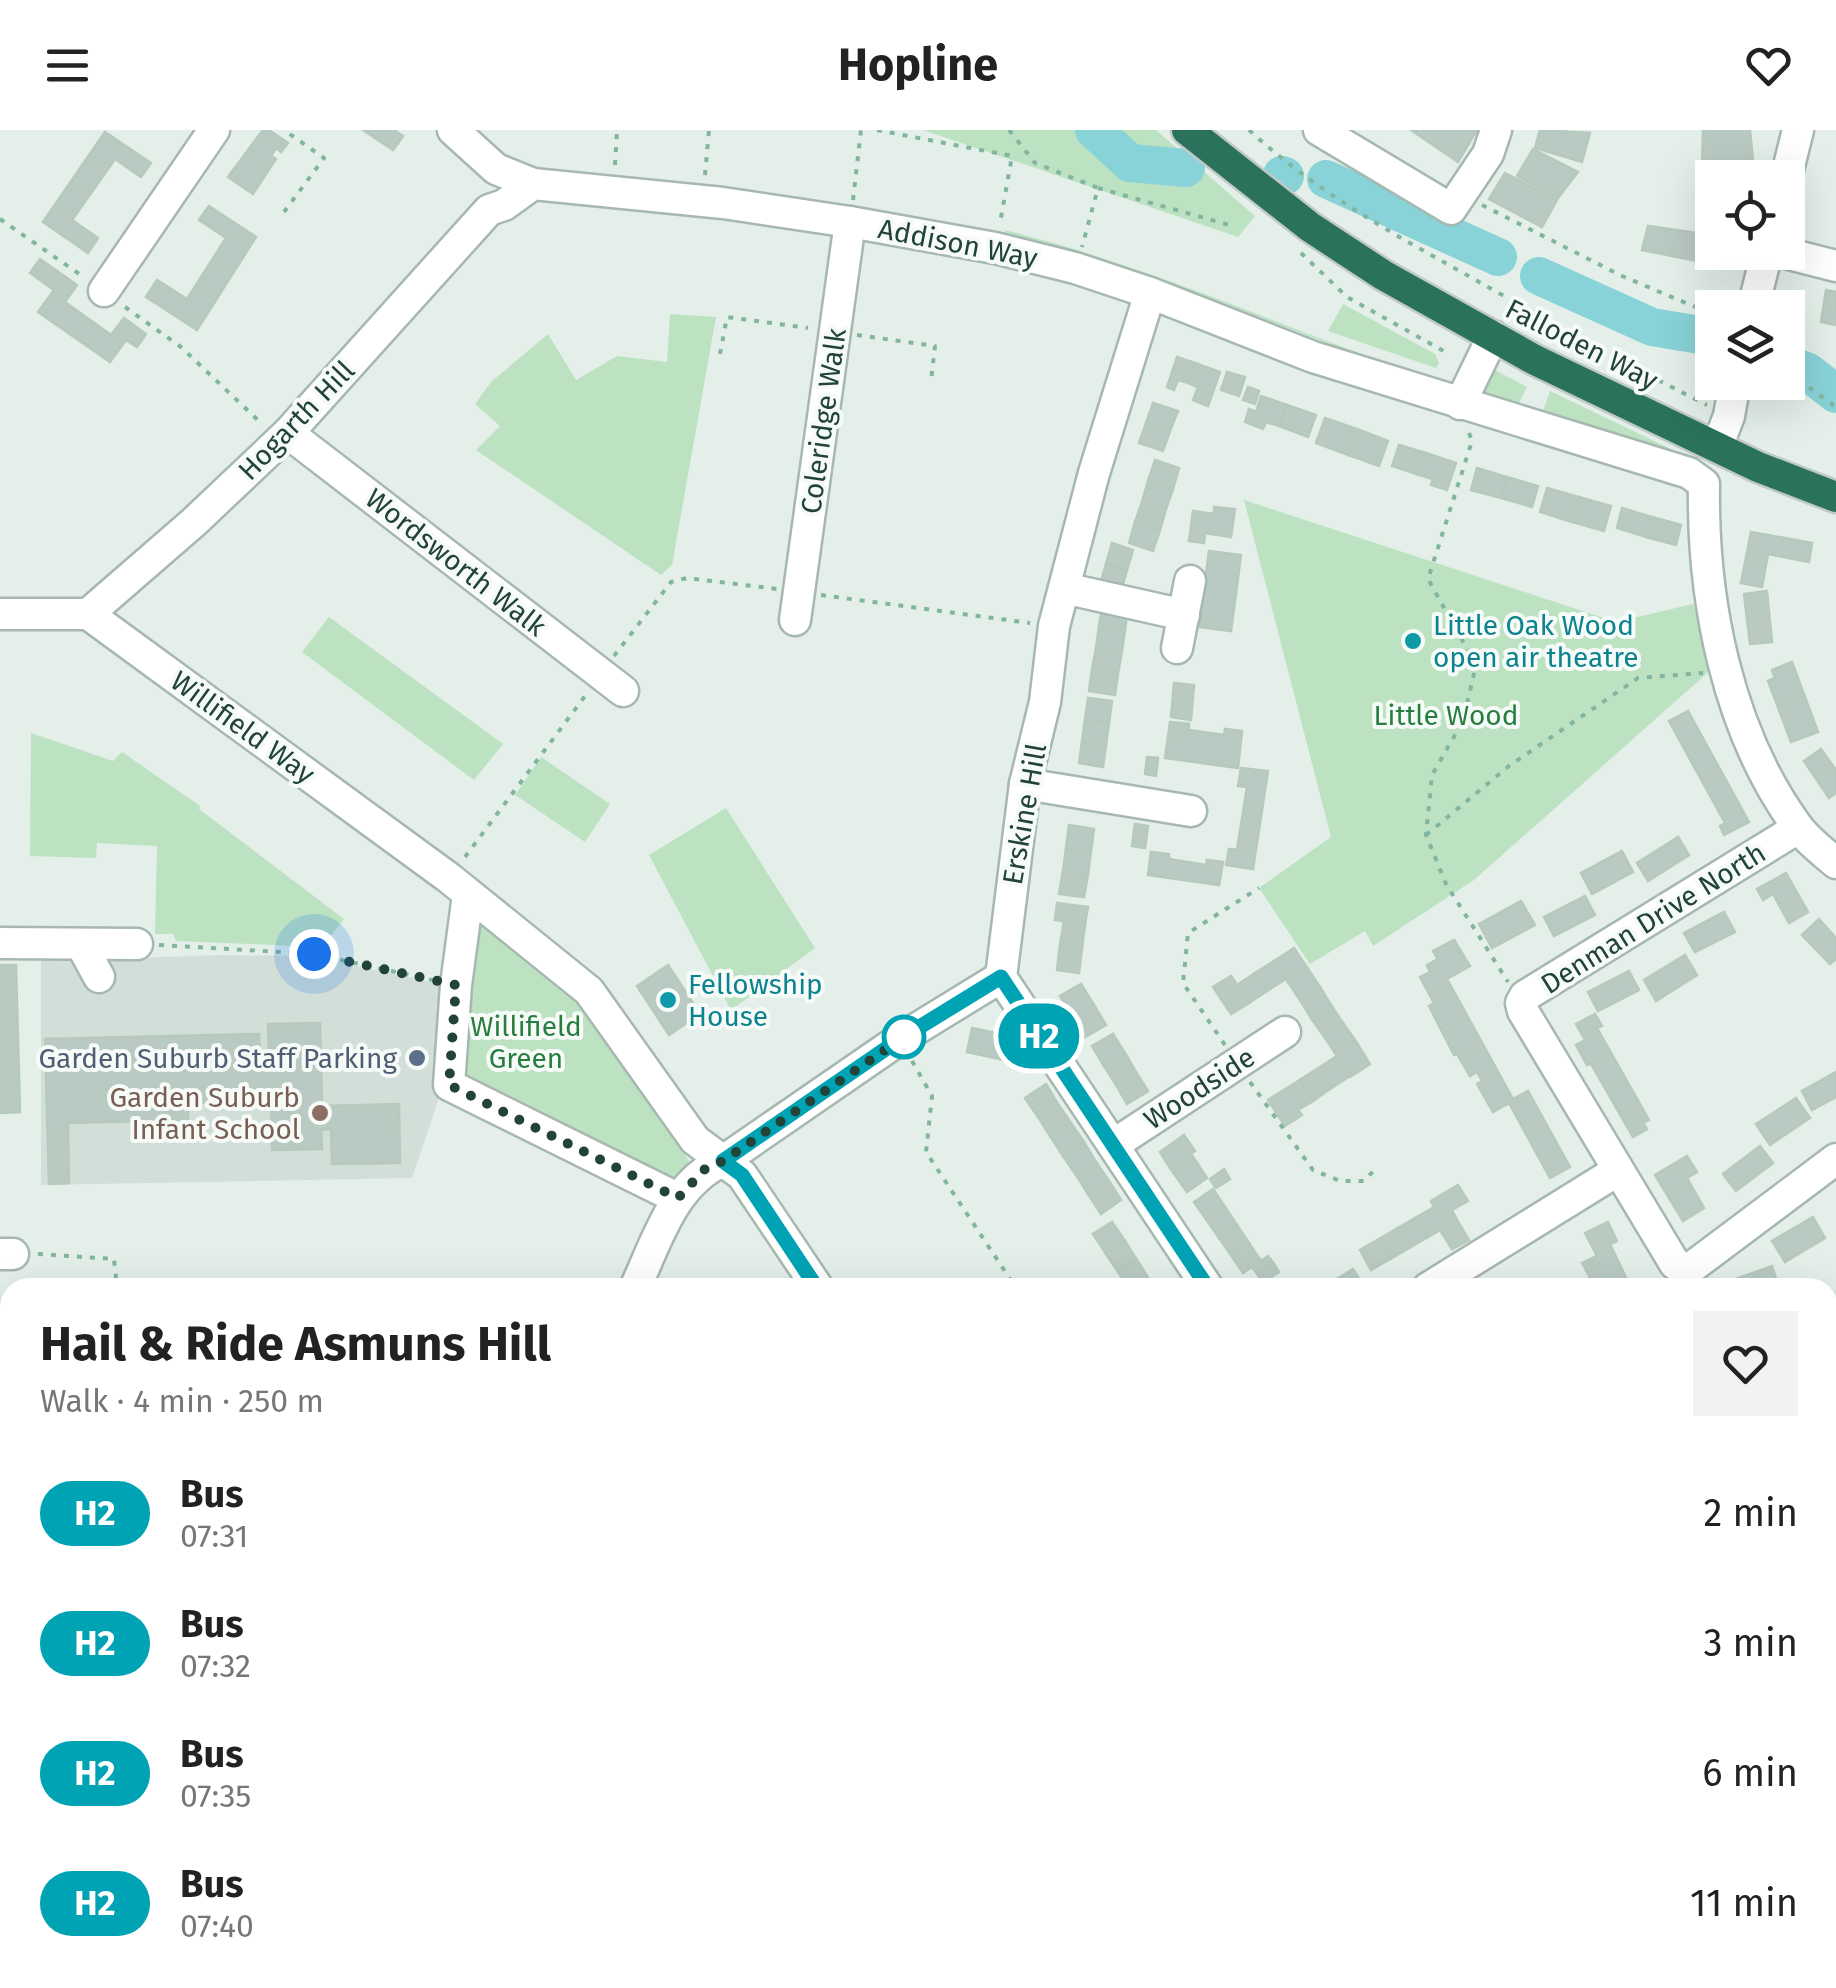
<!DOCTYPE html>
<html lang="en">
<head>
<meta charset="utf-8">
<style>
	body { margin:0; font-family:"Fira Sans",sans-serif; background:#f2f2f2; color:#222; height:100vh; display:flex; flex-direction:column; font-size:38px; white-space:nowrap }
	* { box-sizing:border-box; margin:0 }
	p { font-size:32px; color:#767676 }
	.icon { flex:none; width:55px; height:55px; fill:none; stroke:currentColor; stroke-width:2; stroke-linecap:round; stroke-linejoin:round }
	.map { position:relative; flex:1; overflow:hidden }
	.sheet { position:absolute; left:0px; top:1148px; width:1838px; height:712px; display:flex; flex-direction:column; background:#fff; border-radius:30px 30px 0 0; box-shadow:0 10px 40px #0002 }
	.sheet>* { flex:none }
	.badge { padding:0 20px; border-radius:32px; font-size:35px; line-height:65px }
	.controls { position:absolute; left:1695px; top:30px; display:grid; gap:20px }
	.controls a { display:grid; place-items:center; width:110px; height:110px; border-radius:0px; background:#fff; box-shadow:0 10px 40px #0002; font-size:50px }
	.you { position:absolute; width:50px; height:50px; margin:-25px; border:8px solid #fff; border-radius:50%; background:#1a73e8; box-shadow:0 0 0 15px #1a73e833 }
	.map>.badge { position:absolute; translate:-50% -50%; box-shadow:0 0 0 5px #fff }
	.round { display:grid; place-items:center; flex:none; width:105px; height:105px; border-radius:0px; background:#f2f2f2 }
	.headline { display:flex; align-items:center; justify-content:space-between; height:170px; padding:0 40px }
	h1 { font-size:48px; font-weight:700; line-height:75px }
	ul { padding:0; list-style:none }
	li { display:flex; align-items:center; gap:30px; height:130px; padding:0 40px }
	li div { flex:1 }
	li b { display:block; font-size:38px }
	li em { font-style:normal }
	li .badge { min-width:110px; font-weight:700; text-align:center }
	header { display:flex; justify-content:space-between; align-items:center; height:130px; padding:0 40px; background:#fff; font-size:45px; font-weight:700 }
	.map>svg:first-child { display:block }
	.built { fill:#d2dfd8 }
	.green { fill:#bce2c2 }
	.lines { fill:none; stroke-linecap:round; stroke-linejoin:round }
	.river { stroke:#88d3d8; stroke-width:38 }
	.building { fill:#b9cac2; stroke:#b6c9bf; stroke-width:2.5 }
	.minor-casing { stroke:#a6b8b0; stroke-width:35 }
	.highway-casing { stroke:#c1cac7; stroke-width:35 }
	.path { stroke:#82b5a0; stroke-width:4; stroke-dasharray:5 8; stroke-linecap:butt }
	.minor { stroke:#fff; stroke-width:30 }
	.highway { stroke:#2a725c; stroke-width:30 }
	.line-casing { stroke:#fff; stroke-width:22 }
	.line { stroke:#00a3b4; stroke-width:15 }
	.walk { stroke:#224337; stroke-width:10; stroke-dasharray:0 18 }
	.culture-dot { fill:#0f9aa8; stroke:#f6fbf8; stroke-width:4 }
	.stop-dot { fill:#fff; stroke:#00a3b4; stroke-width:5 }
	.service-dot { fill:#5c6f8a; stroke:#f6fbf8; stroke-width:4 }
	.education-dot { fill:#8d6e63; stroke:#f6fbf8; stroke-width:4 }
	.labels { text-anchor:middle; stroke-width:8; stroke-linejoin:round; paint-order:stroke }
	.street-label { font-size:28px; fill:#224337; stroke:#f6fbf8 }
	.culture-label { font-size:28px; fill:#0d838f; stroke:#f6fbf8; text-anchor:start }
	.park-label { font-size:28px; fill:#287e41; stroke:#f6fbf8 }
	.service-label { font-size:28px; fill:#4e5e75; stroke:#f6fbf8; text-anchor:end }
	.education-label { font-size:28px; fill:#785e54; stroke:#f6fbf8; text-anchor:end }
</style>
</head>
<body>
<header><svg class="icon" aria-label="menu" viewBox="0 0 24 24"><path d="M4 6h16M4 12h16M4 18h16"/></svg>Hopline<svg class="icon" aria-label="heart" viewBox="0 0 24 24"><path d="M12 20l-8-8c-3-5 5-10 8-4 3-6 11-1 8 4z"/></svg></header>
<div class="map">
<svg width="1836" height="1858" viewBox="0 0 1836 1858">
	<rect width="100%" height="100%" fill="#e4efe9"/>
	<g class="built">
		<path d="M221,825l91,1 137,30 -4,94 -33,98 -371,7v-228l62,2z"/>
		<path d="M10,1299v267l-10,3v-152l4,-1 -4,-116z"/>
	</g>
	<g class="green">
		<path d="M923,0h233l99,86 -17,21z"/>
		<path d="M1005,100c136,34 263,90 394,138l-1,2 -172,-66 -146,-51 -75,-20z"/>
		<path d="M1343,174l92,50 4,9 -3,5 -108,-37z"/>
		<path d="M670,184l46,3 -44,248 -11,10 -185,-125 24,-24 -25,-22 17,-23 56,-47 28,46 41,-24 50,6z"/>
		<path d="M1493,239l34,18 -11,22 -38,-15z"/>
		<path d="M1550,261l125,60 -132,-40z"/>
		<path d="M1244,370l372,122 77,-18 20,64 -239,212 -101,66 -8,-15 -55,33 -51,-76 72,-51z"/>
		<path d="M329,487l174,127 -29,36 -172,-128z"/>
		<path d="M31,603l82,28 9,-9 78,54 -1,3 145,110 -22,28 -146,-6 -3,-7h-18l2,-88 -60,-3 -1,15 -66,-2z"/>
		<path d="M541,627l69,47 -25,38 -70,-47z"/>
		<path d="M726,678l89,140 -84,62 -82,-155z"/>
		<path d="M472,783l105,85 22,25 90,138 -12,25 -223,-104z"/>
		<path d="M1836,1175v681l-84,2 -2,-8h78v-669z"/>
		<path d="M178,1850h221l2,8h-221z"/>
	</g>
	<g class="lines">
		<g class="river">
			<path d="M1094,0l36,33 56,5"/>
			<path d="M1282,45l3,1"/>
			<path d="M1326,49l172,78"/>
			<path d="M1539,146l113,51 60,10"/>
			<path d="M1788,234l20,8 28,22"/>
		</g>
	</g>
	<g class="building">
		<path d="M263,0h6l19,13 -7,9 -5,-4 -5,8 5,3 -23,35 -25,-17z"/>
		<path d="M363,0h31l9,6 -10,14z"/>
		<path d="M1411,0h66l-19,32z"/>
		<path d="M1540,0l50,3 -8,29 -47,-14z"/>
		<path d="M1703,0h47l4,40 -52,-5z"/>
		<path d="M105,2l46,31 -10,14 -26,-18 -43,61 26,18 -10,15 -45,-31z"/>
		<path d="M1533,19l45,23 -20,26 -41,-22z"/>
		<path d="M1505,43l52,27 -15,27 -53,-28z"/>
		<path d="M1712,65v57h13l-3,14 -80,-16 6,-24 56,8z"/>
		<path d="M209,76l47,31 -59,93 -51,-33 11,-17 30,19 39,-61 -27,-18z"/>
		<path d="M40,129l37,26 -12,17 46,33 13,-17 22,16 -9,13 -11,-7 -16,22 -72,-50 16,-22 -24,-17z"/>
		<path d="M1826,160l10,2v33l-15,-3z"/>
		<path d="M1177,227l18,6 -7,20 -10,-3 -4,10 -7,-3z"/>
		<path d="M1195,233l25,9 -12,34 -15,-6 5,-13 -10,-4z"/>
		<path d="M1227,242l18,5 -6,19 -18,-6z"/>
		<path d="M1248,257l11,4 -4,13 -12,-4z"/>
		<path d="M1261,266l26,9 -8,21 -13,-4 -3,7 -18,-7 4,-13 7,3z"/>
		<path d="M1153,273l25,8 -8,20 -24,-8z"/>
		<path d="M1287,275l29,10 -8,22 -29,-11z"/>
		<path d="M1325,288l32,11 -9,26 -32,-12z"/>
		<path d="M1146,293l24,8 -7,20 -24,-8z"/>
		<path d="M1357,299l31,12 -9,25 -31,-11z"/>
		<path d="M1399,315l27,8 -7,22 -27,-9z"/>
		<path d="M1426,323l30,10 -9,27 -16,-5 2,-6 -14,-4z"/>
		<path d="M1155,330l24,8 -6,21 -25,-8z"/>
		<path d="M1477,338l30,9 -6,21 -30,-8z"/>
		<path d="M1507,347l31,9 -6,21 -31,-9z"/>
		<path d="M1148,351l25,8 -7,20 -24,-7z"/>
		<path d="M1547,358l32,9 -7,25 -32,-10z"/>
		<path d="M1579,367l32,9 -7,25 -32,-9z"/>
		<path d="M1142,372l24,7 -6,21 -25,-8z"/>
		<path d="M1214,377l21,2 -4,28 -26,-4 -1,10 -15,-2 4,-30 21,3z"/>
		<path d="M1622,378l30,9 -6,20 -29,-9z"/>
		<path d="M1652,387l29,8 -5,20 -30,-8z"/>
		<path d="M1135,392l25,8 -7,21 -24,-8z"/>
		<path d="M1751,402l61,11 -3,19 -41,-8 -6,33 -21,-4z"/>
		<path d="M1112,413l21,7 -6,20 -21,-6z"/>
		<path d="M1209,421l32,4 -10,76 -32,-4z"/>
		<path d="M1106,434l21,6 -6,21 -21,-6z"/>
		<path d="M1767,461l5,51 -22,2 -6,-50z"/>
		<path d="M1103,474l25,4 -3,22 -26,-4z"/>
		<path d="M1099,496l26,4 -3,21 -26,-3z"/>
		<path d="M1096,518l26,3 -4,22 -26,-4z"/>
		<path d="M1792,532l26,70 -27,10 -23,-61 7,-3 -3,-8z"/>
		<path d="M1092,539l26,4 -3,22 -26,-4z"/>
		<path d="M1174,553l20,2 -3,35 -20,-3z"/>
		<path d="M1088,568l24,3 -3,22 -24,-3z"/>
		<path d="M1688,581l61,111 -25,13 -4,-9 5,-3 -56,-102z"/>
		<path d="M1085,590l24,3 -3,22 -24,-3z"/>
		<path d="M1170,592l19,2v6l35,5 1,-6 17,2 -4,37 -73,-10z"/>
		<path d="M1082,612l24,3 -3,22 -24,-4z"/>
		<path d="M1821,619l15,21v23l-7,5 -25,-37z"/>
		<path d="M1147,627l11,1 -2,18 -11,-2z"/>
		<path d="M1241,638l27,3 -15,98 -27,-4 3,-16 8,1 10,-63 -9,-1z"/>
		<path d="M1135,694l13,2 -3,22 -13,-2z"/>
		<path d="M1069,695l25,4 -3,22 -25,-3z"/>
		<path d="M1678,707l11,18 -41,26 -11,-18z"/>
		<path d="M1066,718l25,3 -3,23 -25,-3z"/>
		<path d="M1622,721l11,21 -41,22 -11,-21z"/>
		<path d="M1151,722l18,2v5l37,6 1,-5 16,2 -4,23 -71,-10z"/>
		<path d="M1063,741l25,3 -4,23 -25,-3z"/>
		<path d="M1786,743l22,39 -19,11 -16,-29 -10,6 -6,-11z"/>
		<path d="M1585,766l10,19 -41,21 -10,-19z"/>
		<path d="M1521,771l14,24 -43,23 -13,-24z"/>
		<path d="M1057,773l31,4 -3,17 -30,-4z"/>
		<path d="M1724,782l11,20 -40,20 -11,-19z"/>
		<path d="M1819,789l17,19v21l-6,5 -28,-29z"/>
		<path d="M1064,791l21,3 -3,24 -22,-3z"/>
		<path d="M1454,810l16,26 -23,13 66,120 15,-8 42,76 -20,11 -41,-75 -16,9 -16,-28 5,-3 -5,-9 -7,4 -13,-22 -3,1 -25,-49 5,-3 -14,-26 10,-5 -3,-7 11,-6 -5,-8z"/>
		<path d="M1060,815l22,3 -3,25 -22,-3z"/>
		<path d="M1294,818l14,21 -20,13 -14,-21z"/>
		<path d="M1685,825l12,20 -41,26 -12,-21z"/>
		<path d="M1274,831l12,18 -19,12 -12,-18z"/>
		<path d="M0,835h16l4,147 -20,1z"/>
		<path d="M668,835l32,49 -31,21 -32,-49z"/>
		<path d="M1308,839l12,18 -20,13 -12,-18z"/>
		<path d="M1629,841l10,19 -41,21 -10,-19z"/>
		<path d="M1255,843l12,18 -18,12 -12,-18z"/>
		<path d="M1231,846l18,27 -18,11 -18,-27z"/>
		<path d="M1081,854l13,21 -21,12 -13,-21z"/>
		<path d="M1320,857l11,18 -20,13 -11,-18z"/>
		<path d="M1094,875l12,20 -21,12 -12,-20z"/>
		<path d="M1331,875l12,18 -20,12 -12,-17z"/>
		<path d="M1595,884l7,12 -5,2 52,92 -6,3 4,6 -14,8 -42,-73 -4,1 -11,-20 9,-5 -9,-16z"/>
		<path d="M320,893l2,83 77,-2 1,59 -68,1 -1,-35 -10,1 1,19 -50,1 -1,-49 -83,2v17l-120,3 1,60 -20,1 -4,-145 214,-5 1,26 9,-2 -1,-34z"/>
		<path d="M1343,893l12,17 -20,13 -12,-18z"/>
		<path d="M972,898l47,10 -5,24 -47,-10z"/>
		<path d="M1113,904l12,19 -21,13 -12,-20z"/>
		<path d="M1355,910l15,24 -20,13 -15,-24z"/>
		<path d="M1125,923l11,19 -20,13 -12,-19z"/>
		<path d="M1337,926l13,20 -20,13 -13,-20z"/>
		<path d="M1317,939l13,20 -17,12 -13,-21z"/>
		<path d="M1136,942l12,19 -21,13 -11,-19z"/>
		<path d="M1836,942v25l-24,13 -10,-19z"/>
		<path d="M1300,950l13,21 -15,9 4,5 -17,11 -17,-26z"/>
		<path d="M1046,954l12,20 -20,13 -13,-19z"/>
		<path d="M1796,968l14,20 -40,27 -14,-21z"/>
		<path d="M1058,974l13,19 -21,13 -12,-19z"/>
		<path d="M1071,993l13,19 -21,14 -13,-20z"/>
		<path d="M1184,1005l11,16 -25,17 -10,-16z"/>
		<path d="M1084,1012l12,20 -20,13 -13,-19z"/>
		<path d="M1760,1016l13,17 -37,28 -13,-17z"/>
		<path d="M1191,1024l16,24 -20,14 -17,-24z"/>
		<path d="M1687,1026l10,16 -10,6 17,30 -21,13 -28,-46z"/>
		<path d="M1096,1032l13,19 -21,13 -12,-19z"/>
		<path d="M1224,1039l6,10 -14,9 -6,-9z"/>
		<path d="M1109,1051l12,19 -20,14 -13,-20z"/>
		<path d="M1458,1055l10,16 -16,9 5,10 -29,17 -11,-20 17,-10 -3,-6z"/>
		<path d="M1213,1059l12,18 -19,12 -12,-17z"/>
		<path d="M1225,1077l12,18 -18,13 -13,-19z"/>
		<path d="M1417,1087l11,20 -19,11 -11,-20z"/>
		<path d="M1813,1087l12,21 -40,24 -13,-21z"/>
		<path d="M1457,1090l12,20 -17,9 -12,-19z"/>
		<path d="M1112,1092l13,19 -19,13 -13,-20z"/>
		<path d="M1608,1092l9,19 -7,3 21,44h-30l-3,-8 -5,3 -11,-20 15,-7 -12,-23z"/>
		<path d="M1237,1095l12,18 -18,12 -12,-17z"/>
		<path d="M1398,1098l11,20 -19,11 -11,-20z"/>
		<path d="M1379,1109l11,20 -19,11 -11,-20z"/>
		<path d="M1125,1111l12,19 -19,12 -12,-18z"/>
		<path d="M1249,1113l12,18 7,-5 6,8 -16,11 -6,-8 -9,6 -12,-18z"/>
		<path d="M1137,1130l12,19 -13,9h-8l-10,-16z"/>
		<path d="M1274,1134l5,8 -8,5 7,11h-25l9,-7 -4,-6z"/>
		<path d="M1772,1136l7,22h-68z"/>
		<path d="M1353,1139l12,19h-42z"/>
		<path d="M0,1444l10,4v74l-10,2z"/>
		<path d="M0,1595l10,33v99l-9,3z"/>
		<path d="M10,1799v51h32l3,8h-45v-56z"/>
		<path d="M469,1850h20v4l-2,4h-22z"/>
		<path d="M1280,1850h15l5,8h-32z"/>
		<path d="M1295,1850h37l-12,8h-20z"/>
		<path d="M1434,1850h40l4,8h-40z"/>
		<path d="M1590,1850h36l-15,8h-17z"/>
	</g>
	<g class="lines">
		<g class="minor-casing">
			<g id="minor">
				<path d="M453,0l43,39 37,15 190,19 127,19 145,26 80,20 75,25 163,64 376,116 15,11c-2,116 23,246 93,342 10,14 26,26 39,37"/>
				<path d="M1319,0l132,79 37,-55 8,-24"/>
				<path d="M1786,48l12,-48"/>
				<path d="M1781,122l55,14"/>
				<path d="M104,161l110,-161"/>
				<path d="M1150,163l-56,180 -40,153 -9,76 -20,82 -24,193 207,311"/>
				<path d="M1753,178l14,-56"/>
				<path d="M1460,274l33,-68"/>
				<path d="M288,303l335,258"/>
				<path d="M1717,317l12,-31 6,-34"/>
				<path d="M1064,458l120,27"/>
				<path d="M0,484h88l361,264 140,113 106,149 47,35 76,113"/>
				<path d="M88,484l106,-92 94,-89 201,-223 15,-5 29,-21"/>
				<path d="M795,490l55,-398"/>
				<path d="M1177,518l13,-67"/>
				<path d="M1025,654l166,27"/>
				<path d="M1798,698l-273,168 -4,7 2,8 152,253 8,4 9,-1 144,-108"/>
				<path d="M468,765l-12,90 -7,100 228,113"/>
				<path d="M0,813l137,1"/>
				<path d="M81,814l18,33"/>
				<path d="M1113,1015l172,-113"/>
				<path d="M0,1124h13"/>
				<path d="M635,1158c22,-47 38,-105 88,-127l177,-122 101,-62"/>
				<path d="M1428,1158l189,-117"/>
				<path d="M0,1438l10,-2"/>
				<path d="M0,1559l10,-3"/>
				<path d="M0,1765l10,-3"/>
				<path d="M1511,1850l4,8"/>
				<path d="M529,1858l1,-8"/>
				<path d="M1201,1858l3,-8"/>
			</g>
		</g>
		<g class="highway-casing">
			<path id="highway" d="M1187,0l123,97 73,48 152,85 223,107 78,30"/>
		</g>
		<g class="path">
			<path d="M877,0l135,26 -12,67"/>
			<path d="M1009,0l26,33 63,25 -16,59"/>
			<path d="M1249,0c65,60 139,101 216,144 80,45 160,90 242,131"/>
			<path d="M615,35l2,-35"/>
			<path d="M705,45l4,-45"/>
			<path d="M1098,58l135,38"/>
			<path d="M853,70l8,-70"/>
			<path d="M1482,75l140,71 90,38"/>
			<path d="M284,82l40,-54 -40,-28"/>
			<path d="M0,89l85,59"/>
			<path d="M1301,123l46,44 102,57"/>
			<path d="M125,177l56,40 81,77"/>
			<path d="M857,205l78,11 -4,35"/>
			<path d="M720,224l7,-37 81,11"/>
			<path d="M1788,242l48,35"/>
			<path d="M1469,303l3,8 -44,138 48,86 -13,56 -31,54 -6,60 20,49 62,98"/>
			<path d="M821,465l209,28"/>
			<path d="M614,526l57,-74 16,-4 90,11"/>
			<path d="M1426,705l83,-69 129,-88 65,-5"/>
			<path d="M465,727l123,-165"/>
			<path d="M159,815l155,9 118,26"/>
			<path d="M1225,915l-42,-62 5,-50 71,-45"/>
			<path d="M912,931l20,35 -6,56 90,136"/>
			<path d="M1250,952l63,88 27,11h24l14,-15"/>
			<path d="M38,1124l76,5 3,29"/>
			<path d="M1828,1242l8,-4"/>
			<path d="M1828,1282l8,3"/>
			<path d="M1828,1707l8,-10"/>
			<path d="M1828,1725l8,-1"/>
			<path d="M1828,1786l8,6"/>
		</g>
		<use href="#minor" class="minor"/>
		<use href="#highway" class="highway"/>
	</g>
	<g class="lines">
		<g class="line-casing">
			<path id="line" d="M817,1158l-75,-113 -19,-14 177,-122 101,-62 207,311"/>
		</g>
		<use href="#line" class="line"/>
		<path class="walk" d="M314,824l142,31 -7,100 229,113 27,-29 18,-8 181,-124"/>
	</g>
	<g class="culture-dot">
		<circle cx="1413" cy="511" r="10"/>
		<circle cx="668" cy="870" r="10"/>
	</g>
	<circle class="stop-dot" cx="904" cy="907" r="20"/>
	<circle class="service-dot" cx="417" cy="928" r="10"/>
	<circle class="education-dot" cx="320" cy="983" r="10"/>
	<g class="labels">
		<g class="street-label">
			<text transform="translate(958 113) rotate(11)" y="10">Addison Way</text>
			<text transform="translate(1582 214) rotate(27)" y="10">Falloden Way</text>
			<text transform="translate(296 290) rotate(-46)" y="10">Hogarth Hill</text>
			<text transform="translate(823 291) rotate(-82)" y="10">Coleridge Walk</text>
			<text transform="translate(456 432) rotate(38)" y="10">Wordsworth Walk</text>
			<text transform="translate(243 597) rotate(36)" y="10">Willifield Way</text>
			<text transform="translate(1024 684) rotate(-80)" y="10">Erskine Hill</text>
			<text transform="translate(1653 788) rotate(-32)" y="10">Denman Drive North</text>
			<text transform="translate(1199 958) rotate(-33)" y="10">Woodside</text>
		</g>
		<g class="culture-label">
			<text x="1433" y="505">Little Oak Wood<tspan x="1433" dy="32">open air theatre</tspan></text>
			<text x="688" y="864">Fellowship<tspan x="688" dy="32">House</tspan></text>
		</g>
		<g class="park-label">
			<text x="1446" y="595">Little Wood</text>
			<text x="526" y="906">Willifield<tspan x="526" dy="32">Green</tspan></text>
		</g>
		<g class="service-label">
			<text x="397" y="938">Garden Suburb Staff Parking</text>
		</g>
		<g class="education-label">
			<text x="300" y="977">Garden Suburb<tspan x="300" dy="32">Infant School</tspan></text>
		</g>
	</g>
</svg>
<div class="controls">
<a><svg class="icon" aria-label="locate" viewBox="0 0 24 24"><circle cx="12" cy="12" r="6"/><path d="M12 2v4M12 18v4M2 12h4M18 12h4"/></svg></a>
<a><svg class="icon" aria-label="layers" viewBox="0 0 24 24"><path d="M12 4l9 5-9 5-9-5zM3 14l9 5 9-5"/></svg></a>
</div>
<div class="you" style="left:314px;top:824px"></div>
<b class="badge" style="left:1039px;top:906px;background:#00a3b4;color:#fff">H2</b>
<section class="sheet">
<div class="headline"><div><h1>Hail &amp; Ride Asmuns Hill</h1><p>Walk · 4 min · 250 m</p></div><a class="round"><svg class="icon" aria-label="heart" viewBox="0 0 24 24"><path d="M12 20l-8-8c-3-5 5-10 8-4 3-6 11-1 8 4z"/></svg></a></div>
<ul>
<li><span class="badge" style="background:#00a3b4;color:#fff">H2</span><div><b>Bus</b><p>07:31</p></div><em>2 min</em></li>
<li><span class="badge" style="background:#00a3b4;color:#fff">H2</span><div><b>Bus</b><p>07:32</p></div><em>3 min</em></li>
<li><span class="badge" style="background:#00a3b4;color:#fff">H2</span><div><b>Bus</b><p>07:35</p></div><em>6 min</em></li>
<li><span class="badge" style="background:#00a3b4;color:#fff">H2</span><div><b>Bus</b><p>07:40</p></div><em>11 min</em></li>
</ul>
</section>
</div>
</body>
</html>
